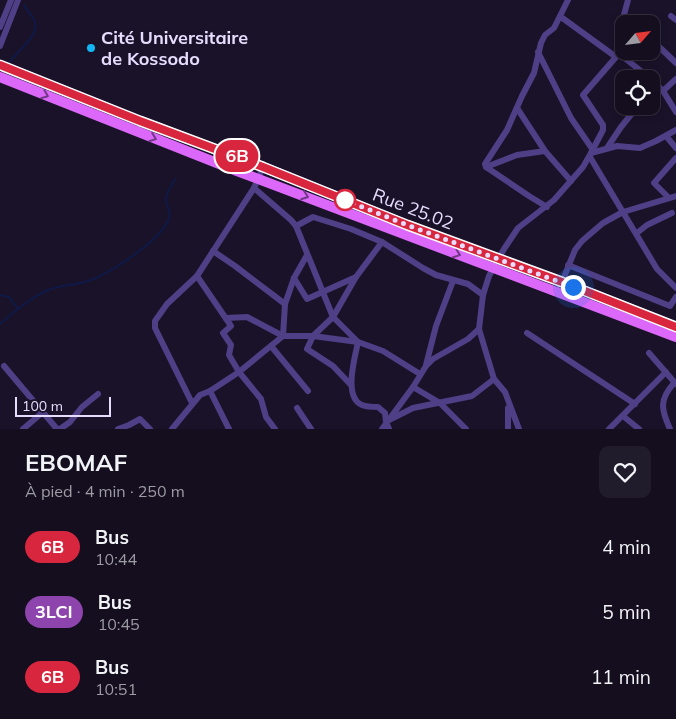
<!DOCTYPE html>
<html lang="fr">
<head>
<meta charset="utf-8">
<style>
	body { margin:0; font-family:Mulish,sans-serif; background:#211c2c; color:#f1f3f6; height:100vh; display:flex; flex-direction:column; font-size:19px; white-space:nowrap }
	* { box-sizing:border-box; margin:0 }
	p { font-size:16px; color:#9d9ca4 }
	.icon { flex:none; width:28px; height:28px; fill:none; stroke:currentColor; stroke-width:2; stroke-linecap:round; stroke-linejoin:round }
	.map { position:relative; height:429px; overflow:hidden }
	.side { display:flex; flex-direction:column; background:#140e1f; flex:1 }
	.side>* { flex:none }
	.badge { padding:0 10px; border-radius:16px; font-size:18px; line-height:32px }
	.needle { width:32px; rotate:62deg }
	.buttons { position:absolute; left:615px; top:15px; display:grid; gap:10px }
	.buttons a { display:grid; place-items:center; width:45px; height:45px; border-radius:10px; background:#140e1f; box-shadow:0 2px 8px #0003,0 0 0 1px #332e3d; font-size:25px }
	.scale { position:absolute; left:15px; bottom:12px; width:96px; box-sizing:border-box; padding-left:5px; border:2px solid #e6dcfd; border-top:0; font-size:14px; line-height:18px; white-space:nowrap; color:#e6dcfd; -webkit-text-stroke:4px #1a1229; paint-order:stroke }
	.you { position:absolute; width:25px; height:25px; margin:-12px; border:4px solid #fff; border-radius:50%; background:#1a73e8; box-shadow:0 0 0 8px #1a73e833 }
	.map>.badge { position:absolute; translate:-50% -50%; box-shadow:0 0 0 2px #fff }
	.round { display:grid; place-items:center; flex:none; width:52px; height:52px; border-radius:10px; background:#211c2c }
	.overview { display:flex; align-items:center; justify-content:space-between; height:85px; padding:0 25px }
	h1 { font-size:24px; font-weight:700; line-height:38px }
	ul { padding:0; list-style:none }
	li { display:flex; align-items:center; gap:15px; height:65px; padding:0 25px }
	li div { flex:1 }
	li b { display:block; font-size:19px }
	li em { font-style:normal }
	li .badge { min-width:55px; font-weight:700; text-align:center }
	.map>svg:first-child { display:block }
	.lines { fill:none; stroke-linecap:round; stroke-linejoin:round }
	.stream { stroke:#0e1947; stroke-width:2 }
	.street { stroke:#4e3f86; stroke-width:6 }
	.primary { stroke:#db68f8; stroke-width:10 }
	.oneway { stroke:#713986 }
	.line-casing { stroke:#fff; stroke-width:11 }
	.line { stroke:#d7263d; stroke-width:8 }
	.walk { stroke:#e6dcfd; stroke-width:5; stroke-dasharray:0 9 }
	.poi-dot { fill:#11b7f4; stroke:#1a1229; stroke-width:2 }
	.stop-dot { fill:#fff; stroke:#d7263d; stroke-width:2.5 }
	.labels { text-anchor:middle; stroke-width:5; stroke-linejoin:round; paint-order:stroke }
	.poi-label { font-size:18px; font-weight:bold; fill:#e6dcfd; stroke:#1a1229; text-anchor:start }
	.street-label { font-size:18px; fill:#e6dcfd; stroke:#1a1229 }
</style>
</head>
<body>
<div class="map">
<svg width="676" height="429" viewBox="0 0 676 429">
	<rect width="100%" height="100%" fill="#1a1229"/>
	<g class="lines">
		<g class="stream">
			<path d="M8,64c6,-10 32,-28 27,-42 -2,-6 -8,-11 -11,-17"/>
			<path d="M0,295l9,2 9,12"/>
			<path d="M0,324c15,-13 32,-28 51,-35 11,-4 23,-4 34,-7 23,-7 72,-39 83,-61 4,-9 -1,-13 -2,-21 0,-7 6,-15 9,-21"/>
		</g>
		<g class="street">
			<path d="M671,16l5,4"/>
			<path d="M561,17l55,40"/>
			<path d="M0,27l11,-27"/>
			<path d="M651,39l25,24"/>
			<path d="M0,46l18,-46"/>
			<path d="M538,52l33,66 22,32"/>
			<path d="M617,52l34,27"/>
			<path d="M651,79l12,12 13,21"/>
			<path d="M663,91l13,-12"/>
			<path d="M651,94l8,-7"/>
			<path d="M517,108l28,43 26,30"/>
			<path d="M666,136l10,12"/>
			<path d="M607,148l14,-21 17,-21"/>
			<path d="M591,153l12,-23v-5l-20,-30 33,-38 6,-35 6,-22"/>
			<path d="M590,157l67,112 19,19"/>
			<path d="M486,167l31,-12 28,-4"/>
			<path d="M254,188l37,32 5,6 37,91 25,25"/>
			<path d="M669,198l-15,-15 22,-25"/>
			<path d="M547,207l-18,-11 -43,-29 -1,-3 22,-34 15,-34 12,-23 7,-30 4,-8 9,-7 14,-28"/>
			<path d="M296,226l17,-9 38,12 31,13 41,26 13,7 32,9 15,11"/>
			<path d="M637,233l10,-8 25,-12"/>
			<path d="M213,251l22,15 50,38"/>
			<path d="M568,265l102,41 6,-9"/>
			<path d="M197,276l34,50 -8,7 8,12 -2,10 10,17 22,27 5,18 9,12"/>
			<path d="M294,278l13,21 49,-22"/>
			<path d="M558,292l17,-42 7,-9 21,-18 20,-11 53,-16"/>
			<path d="M226,318l21,-1 36,19h30l45,6 25,9 37,23"/>
			<path d="M527,333l108,71"/>
			<path d="M358,342c-3,15 -15,55 4,63 5,2 11,2 16,2l7,6 1,9 3,7"/>
			<path d="M271,346l37,45"/>
			<path d="M649,353l27,31"/>
			<path d="M426,365l10,-39 17,-45"/>
			<path d="M4,366l53,63"/>
			<path d="M351,385l-18,-19 -26,-17 6,-13 20,-19 23,-40 26,-35"/>
			<path d="M413,387l27,16 26,26"/>
			<path d="M210,391l19,38"/>
			<path d="M192,403l-37,-75v-7l12,-17 30,-28 57,-88 9,-21"/>
			<path d="M297,408l14,21"/>
			<path d="M623,416l16,13"/>
			<path d="M389,420l24,-12 59,-12 22,-17"/>
			<path d="M23,429l20,-17"/>
			<path d="M60,429l10,-7 12,-15 16,-13"/>
			<path d="M118,429l11,-4 11,-6 10,10"/>
			<path d="M172,429l28,-34 10,-4 29,-19 44,-36 2,-32 9,-26 13,-23"/>
			<path d="M382,429l31,-42 13,-21 7,-7 35,-20 11,-10"/>
			<path d="M508,429v-21"/>
			<path d="M519,429l-14,-37 -11,-13 -15,-50 4,-34 6,-19 15,-27 14,-21 36,-28 29,-33 8,-14 26,-7 23,2 16,-7 20,-11"/>
			<path d="M609,429l57,-57"/>
			<path d="M670,429c-9,-20 -11,-29 4,-46"/>
		</g>
		<g class="primary">
			<path d="M0,65l140,56 123,46 144,58 155,57 114,45"/>
			<path d="M0,77l237,94 439,166"/>
		</g>
	</g>
	<defs><path id="oneway-chevron" d="M-2-3.5L2.5 0L-2 3.5" fill="none" stroke-width="1.6" stroke-linecap="round" stroke-linejoin="round" transform="scale(1.25)"/></defs>
	<g class="oneway">
		<use href="#oneway-chevron" transform="translate(45 95) rotate(22)"/>
		<use href="#oneway-chevron" transform="translate(153 138) rotate(21)"/>
		<use href="#oneway-chevron" transform="translate(305 196) rotate(20)"/>
		<use href="#oneway-chevron" transform="translate(457 254) rotate(21)"/>
	</g>
	<g class="lines">
		<g class="line-casing">
			<path id="line" d="M0,65l140,56 123,46 144,58 155,57 114,45"/>
		</g>
		<use href="#line" class="line"/>
		<path class="walk" d="M345,200l62,25 166,62"/>
	</g>
	<circle class="poi-dot" cx="91" cy="48" r="5"/>
	<circle class="stop-dot" cx="345" cy="200" r="10"/>
	<g class="labels">
		<g class="poi-label">
			<text x="101" y="44">Cité Universitaire<tspan x="101" dy="21">de Kossodo</tspan></text>
		</g>
		<g class="street-label">
			<text transform="translate(413 209) rotate(21)" y="6">Rue 25.02</text>
		</g>
	</g>
</svg>
<div class="buttons">
<a><svg class="needle" viewBox="-14 -14 28 28"><path d="M0-13l5 13h-10z" fill="#e53935"/><path d="M0 13l5-13h-10z" fill="#9d9ca4"/></svg></a>
<a><svg class="icon" aria-label="locate" viewBox="0 0 24 24"><circle cx="12" cy="12" r="6"/><path d="M12 2v4M12 18v4M2 12h4M18 12h4"/></svg></a>
</div>
<div class="scale">100 m</div>
<div class="you" style="left:573px;top:287px"></div>
<b class="badge" style="left:237px;top:156px;background:#d7263d;color:#fff">6B</b>
</div>
<section class="side">
<div class="overview"><div><h1>EBOMAF</h1><p>À pied · 4 min · 250 m</p></div><a class="round"><svg class="icon" aria-label="heart" viewBox="0 0 24 24"><path d="M12 20l-8-8c-3-5 5-10 8-4 3-6 11-1 8 4z"/></svg></a></div>
<ul>
<li><span class="badge" style="background:#d7263d;color:#fff">6B</span><div><b>Bus</b><p>10:44</p></div><em>4 min</em></li>
<li><span class="badge" style="background:#8e44ad;color:#fff">3LCI</span><div><b>Bus</b><p>10:45</p></div><em>5 min</em></li>
<li><span class="badge" style="background:#d7263d;color:#fff">6B</span><div><b>Bus</b><p>10:51</p></div><em>11 min</em></li>
</ul>
</section>
</body>
</html>
